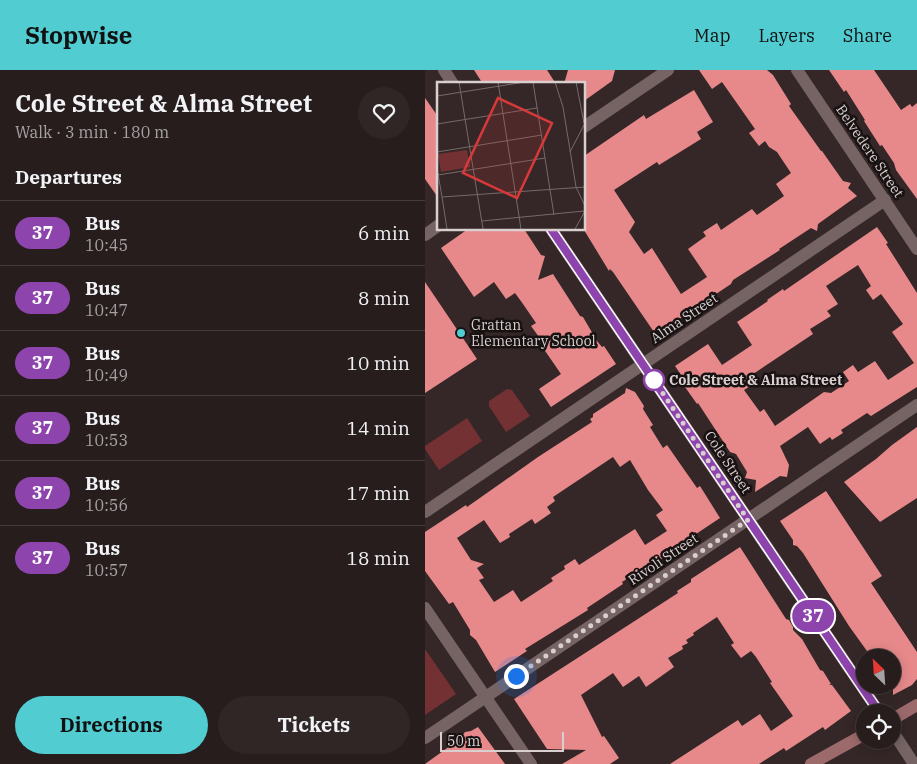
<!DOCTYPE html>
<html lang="en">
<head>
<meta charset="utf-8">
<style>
	body { margin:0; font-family:"IBM Plex Serif",serif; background:#302626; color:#f1f3f6; height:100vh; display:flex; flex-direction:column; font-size:19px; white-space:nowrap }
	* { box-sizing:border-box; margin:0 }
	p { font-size:16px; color:#a5a2a4 }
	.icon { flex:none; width:28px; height:28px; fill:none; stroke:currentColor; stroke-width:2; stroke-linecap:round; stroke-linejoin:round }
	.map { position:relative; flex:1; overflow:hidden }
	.side { display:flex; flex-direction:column; background:#281d1d; width:425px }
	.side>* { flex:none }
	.badge { padding:0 10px; border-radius:16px; font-size:18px; line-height:32px }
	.needle { width:32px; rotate:335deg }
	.buttons { position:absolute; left:431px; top:579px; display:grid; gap:10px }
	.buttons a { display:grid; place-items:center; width:45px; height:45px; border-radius:50%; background:#281d1d; box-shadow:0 2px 12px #0003,0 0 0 1px #443b3b; font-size:25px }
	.scale { position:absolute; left:15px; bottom:12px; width:124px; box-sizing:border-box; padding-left:5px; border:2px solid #d9cfcf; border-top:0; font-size:14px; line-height:18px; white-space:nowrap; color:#d9cfcf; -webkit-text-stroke:4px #181212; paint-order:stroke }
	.you { position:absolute; width:25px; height:25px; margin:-12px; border:4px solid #fff; border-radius:50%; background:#1a73e8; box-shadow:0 0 0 8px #1a73e833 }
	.map>.badge { position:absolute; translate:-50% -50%; box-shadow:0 0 0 2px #fff }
	h2 { padding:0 15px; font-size:19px; line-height:45px }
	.round { display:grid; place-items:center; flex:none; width:52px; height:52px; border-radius:26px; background:#302626 }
	.overview { display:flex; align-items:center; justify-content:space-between; height:85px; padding:0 15px }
	h1 { font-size:24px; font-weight:800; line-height:38px }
	.button { display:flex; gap:10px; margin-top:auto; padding:10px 15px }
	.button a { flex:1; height:58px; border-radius:30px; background:#51ccd1; color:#111; font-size:20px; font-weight:800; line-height:58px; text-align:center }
	.button a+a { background:#302626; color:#f1f3f6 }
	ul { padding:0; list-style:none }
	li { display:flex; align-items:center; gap:15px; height:65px; padding:0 15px; border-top:1px solid #443b3b }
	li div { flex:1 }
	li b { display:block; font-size:19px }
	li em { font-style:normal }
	li .badge { min-width:55px; font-weight:700; text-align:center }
	header { display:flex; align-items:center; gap:30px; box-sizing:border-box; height:70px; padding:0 25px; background:#51ccd1; color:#111 }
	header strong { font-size:24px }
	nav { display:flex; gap:28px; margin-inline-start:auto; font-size:18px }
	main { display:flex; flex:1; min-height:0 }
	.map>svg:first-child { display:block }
	.green { fill:#743134 }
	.building { fill:#e7898b; fill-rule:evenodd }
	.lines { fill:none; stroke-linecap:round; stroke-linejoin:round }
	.minor { stroke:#766464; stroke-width:12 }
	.secondary { stroke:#9d6a6c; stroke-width:12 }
	.line-casing { stroke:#fff; stroke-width:11 }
	.line { stroke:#8e44ad; stroke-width:8 }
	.walk { stroke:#d9cfcf; stroke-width:5; stroke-dasharray:0 9 }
	.poi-dot { fill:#51ccd1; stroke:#181212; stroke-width:2 }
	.stop-dot { fill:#fff; stroke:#8e44ad; stroke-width:2.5 }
	.labels { text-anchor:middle; stroke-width:5; stroke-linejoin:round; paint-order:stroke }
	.street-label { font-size:14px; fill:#d9cfcf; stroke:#181212 }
	.poi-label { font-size:14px; fill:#d9cfcf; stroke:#181212; text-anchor:start }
	.stop-label { font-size:14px; font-weight:bold; fill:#d9cfcf; stroke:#181212; text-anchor:start }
	.inset-road { fill:none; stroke:#776a6a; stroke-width:1 }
	.view { fill:#d63939; fill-opacity:0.15; stroke:#d63939; stroke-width:2.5 }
	.inset-edge { fill:none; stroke:#d9cfcf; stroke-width:2.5 }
</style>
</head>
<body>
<header>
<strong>Stopwise</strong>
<nav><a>Map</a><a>Layers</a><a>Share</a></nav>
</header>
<main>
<section class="side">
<div class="overview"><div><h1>Cole Street &amp; Alma Street</h1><p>Walk · 3 min · 180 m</p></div><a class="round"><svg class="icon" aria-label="heart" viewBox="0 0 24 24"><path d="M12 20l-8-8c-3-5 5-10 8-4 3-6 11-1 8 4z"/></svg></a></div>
<h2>Departures</h2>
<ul>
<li><span class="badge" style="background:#8e44ad;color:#fff">37</span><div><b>Bus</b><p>10:45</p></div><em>6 min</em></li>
<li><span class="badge" style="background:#8e44ad;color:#fff">37</span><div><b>Bus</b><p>10:47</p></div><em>8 min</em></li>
<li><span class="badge" style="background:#8e44ad;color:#fff">37</span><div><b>Bus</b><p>10:49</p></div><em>10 min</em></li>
<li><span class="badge" style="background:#8e44ad;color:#fff">37</span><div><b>Bus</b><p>10:53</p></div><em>14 min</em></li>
<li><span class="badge" style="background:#8e44ad;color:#fff">37</span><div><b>Bus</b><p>10:56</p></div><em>17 min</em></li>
<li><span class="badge" style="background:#8e44ad;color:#fff">37</span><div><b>Bus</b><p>10:57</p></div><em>18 min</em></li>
</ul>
<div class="button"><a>Directions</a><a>Tickets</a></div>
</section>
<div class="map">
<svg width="492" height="694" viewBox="0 0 492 694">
	<rect width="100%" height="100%" fill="#352727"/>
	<g class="green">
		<path d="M82,319l5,1 18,26 -24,16 -17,-26v-5z"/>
		<path d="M42,348l15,23 -43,29 -14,-21v-3z"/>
		<path d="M0,579l31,45 -31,21z"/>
	</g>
	<g class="building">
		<path d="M49,0h73l9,14h-73z"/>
		<path d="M143,0h47l-3,11 -28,20v-17h-20z"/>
		<path d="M274,0h68l6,5 18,29 -2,2 32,45h1l21,30 8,2 -3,5 9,8 -39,28 -1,7 -6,-3 -32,21 1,1 -47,30 -2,4 -45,30 -1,4h-4l-25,17 -43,-63 -3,-3 -1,2 -25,-41v-74l60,-41 2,4 48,-29 19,32 -16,10 4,7 -42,26 -2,-3 -43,28 21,32 -6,10 15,22 8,-6 29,46 26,-17 -19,-28 18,-13 -3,-4 14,-9 4,7 31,-21 5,6 27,-19 -8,-12 15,-11 -14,-21 -8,-5 -4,-6 -6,5 -10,-13 6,-4 -33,-47 -10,7z"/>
		<path d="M404,0h45l27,40 9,-6 2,3 5,-4v96l-21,-29 -2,-7 -12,-18 -2,1 -16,-25 1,-1 -19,-30 -2,2z"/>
		<path d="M0,28l14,20v81l-14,-20z"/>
		<path d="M452,157l11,16 -2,1 31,49v94l-46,29 -4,-3 -26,17 2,3 -11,7 -2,-3 -10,7 -12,-17 -28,19 9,19 -2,12 -7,-1 -25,16 1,-12 -11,-2 2,-6 -11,-18 -6,-2 -32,-49 -1,1 -12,-17 3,-2 -13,-19 33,-22 14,21 30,-20 -15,-23 31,-21 -1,-1 16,-11 1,2zM433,195l13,21 -5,4 7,10 8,-6 22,30 -11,8 22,31 -26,17 -13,-19 -17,11 -5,-7 -10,7 6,9 -18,12 -7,-1 -49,34 -11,-17 -4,3 -16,-22 14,-9 -5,-7 60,-40 -3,-5 21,-13 -4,-5 11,-7 -12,-18z"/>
		<path d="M43,159h56l17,26 4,1 -7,24 15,-6 27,42 3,1 14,24 5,6 2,-1 12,18 -65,43 -12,-18 22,-15 -20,-29 3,-1 -13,-18 5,-3 -13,-19 -8,-11 -9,6 -12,-17 -20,15 -33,-49z"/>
		<path d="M0,212l52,77 -52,34z"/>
		<path d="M201,318l9,4 9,14 -1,3 10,16 -3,2 13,21 4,-3 30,43 3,-2 20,32 -42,28 1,2 -21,13 -1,-1 -35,22 1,2 -36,24 1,2 -63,39 2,2 -32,21 -19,-32 -6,-5v-5l-17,-28 -4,2 -24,-33v-39l41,-27 1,2 71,-50 54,-35 -2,-3 3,-2v-3l32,-21zM188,387l7,10 10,-7 18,30 15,20 -7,5 11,16 -22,14 -10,-16 -56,36 -4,-6 -11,7 1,3 -14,9 2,3 -32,21 -8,-12 -19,12 -15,-22 5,-2 -7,-10 7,-4 -13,-4 -14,-22 27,-18 16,23 10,-6 -1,-3 23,-15 3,5 16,-11 -4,-6 8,-6 -2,-4z"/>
		<path d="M492,357v71l-37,24 -36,-40 32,-23 16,-14z"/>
		<path d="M401,421l56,85 -11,7 46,69v27l-5,6 -19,10v-37h-21l-23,-32 -46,-73 -6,-7 -4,-1v-5l-13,-19z"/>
		<path d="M315,477l46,72 3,1 4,7v3l9,9 18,31 3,1 8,13 -2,1h3l19,26 -26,19 -2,-3 -37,24 -2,-3 -25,16h-89l68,-44 4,6 18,-12 11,17 22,-15 -23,-33 2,-1 -16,-25 -5,-6 -10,7 -10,-13 3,-2 -17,-26 -24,16 1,2 -8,5 2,3 -6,3 1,3 -15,9 6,9 -28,20 -7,-11 -16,11 -10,-14 -32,22 21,42 2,-1 15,22 -9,6h-48l24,-14 -39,-1 -33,-50 164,-106 -1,-2 14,-9v-3z"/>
		<path d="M53,657l27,37h-80l36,-26 4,-6 6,-1z"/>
	</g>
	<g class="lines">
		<g class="minor">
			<path d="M19,0l9,14"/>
			<path d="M372,0l120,179"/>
			<path d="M159,57l84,-57"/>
			<path d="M126,159l328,483"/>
			<path d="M0,165l14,-10"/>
			<path d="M0,442l460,-312"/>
			<path d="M0,538l106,156"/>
			<path d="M468,662l21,32"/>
			<path d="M0,668l492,-333"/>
		</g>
		<g class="secondary">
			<path d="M468,649l24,-14"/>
			<path d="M386,694l54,-30"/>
		</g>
	</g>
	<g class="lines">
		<g class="line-casing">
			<path id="line" d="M126,159l328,483"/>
		</g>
		<use href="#line" class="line"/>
		<path class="walk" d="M91,606l232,-156 -94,-140"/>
	</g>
	<circle class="poi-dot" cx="36" cy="263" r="5"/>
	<circle class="stop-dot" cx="229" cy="310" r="10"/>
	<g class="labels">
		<g class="street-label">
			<text transform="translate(445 81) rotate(56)" y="5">Belvedere Street</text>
			<text transform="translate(259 248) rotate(-34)" y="5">Alma Street</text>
			<text transform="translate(303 392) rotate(56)" y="5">Cole Street</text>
			<text transform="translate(238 489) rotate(-34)" y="5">Rivoli Street</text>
		</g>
		<g class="poi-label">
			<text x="46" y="260">Grattan<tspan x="46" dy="16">Elementary School</tspan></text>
		</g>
		<g class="stop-label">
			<text x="244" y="315">Cole Street &amp; Alma Street</text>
		</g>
	</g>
	<g transform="translate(12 12)">
		<rect width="148" height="148" fill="#352727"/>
		<path d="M30,68l3,17 -29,5 -3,-18z" fill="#743134"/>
		<path class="inset-road" d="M22,0l24,147M61,0l23,147M96,0l21,133M118,0l8,25 13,80M139,0l8,41M0,14l88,-14M0,42l100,-16M0,70l105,-17M133,70l15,-29M0,86l5,29 143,-10M1,93l107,-17M139,105l9,19M5,115l5,32M45,139l102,-10M138,147l10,-18"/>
		<path class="view" d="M61,16l54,25 -35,75 -54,-25z"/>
		<rect width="148" height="148" class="inset-edge"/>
	</g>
</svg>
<div class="buttons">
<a><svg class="needle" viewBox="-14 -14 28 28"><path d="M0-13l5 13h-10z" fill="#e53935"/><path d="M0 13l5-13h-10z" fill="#a5a2a4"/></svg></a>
<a><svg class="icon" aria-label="locate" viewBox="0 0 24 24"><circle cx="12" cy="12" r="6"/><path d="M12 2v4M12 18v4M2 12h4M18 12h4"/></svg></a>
</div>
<div class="scale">50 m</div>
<div class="you" style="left:91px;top:606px"></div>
<b class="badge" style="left:388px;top:546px;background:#8e44ad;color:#fff">37</b>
</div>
</main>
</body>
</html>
